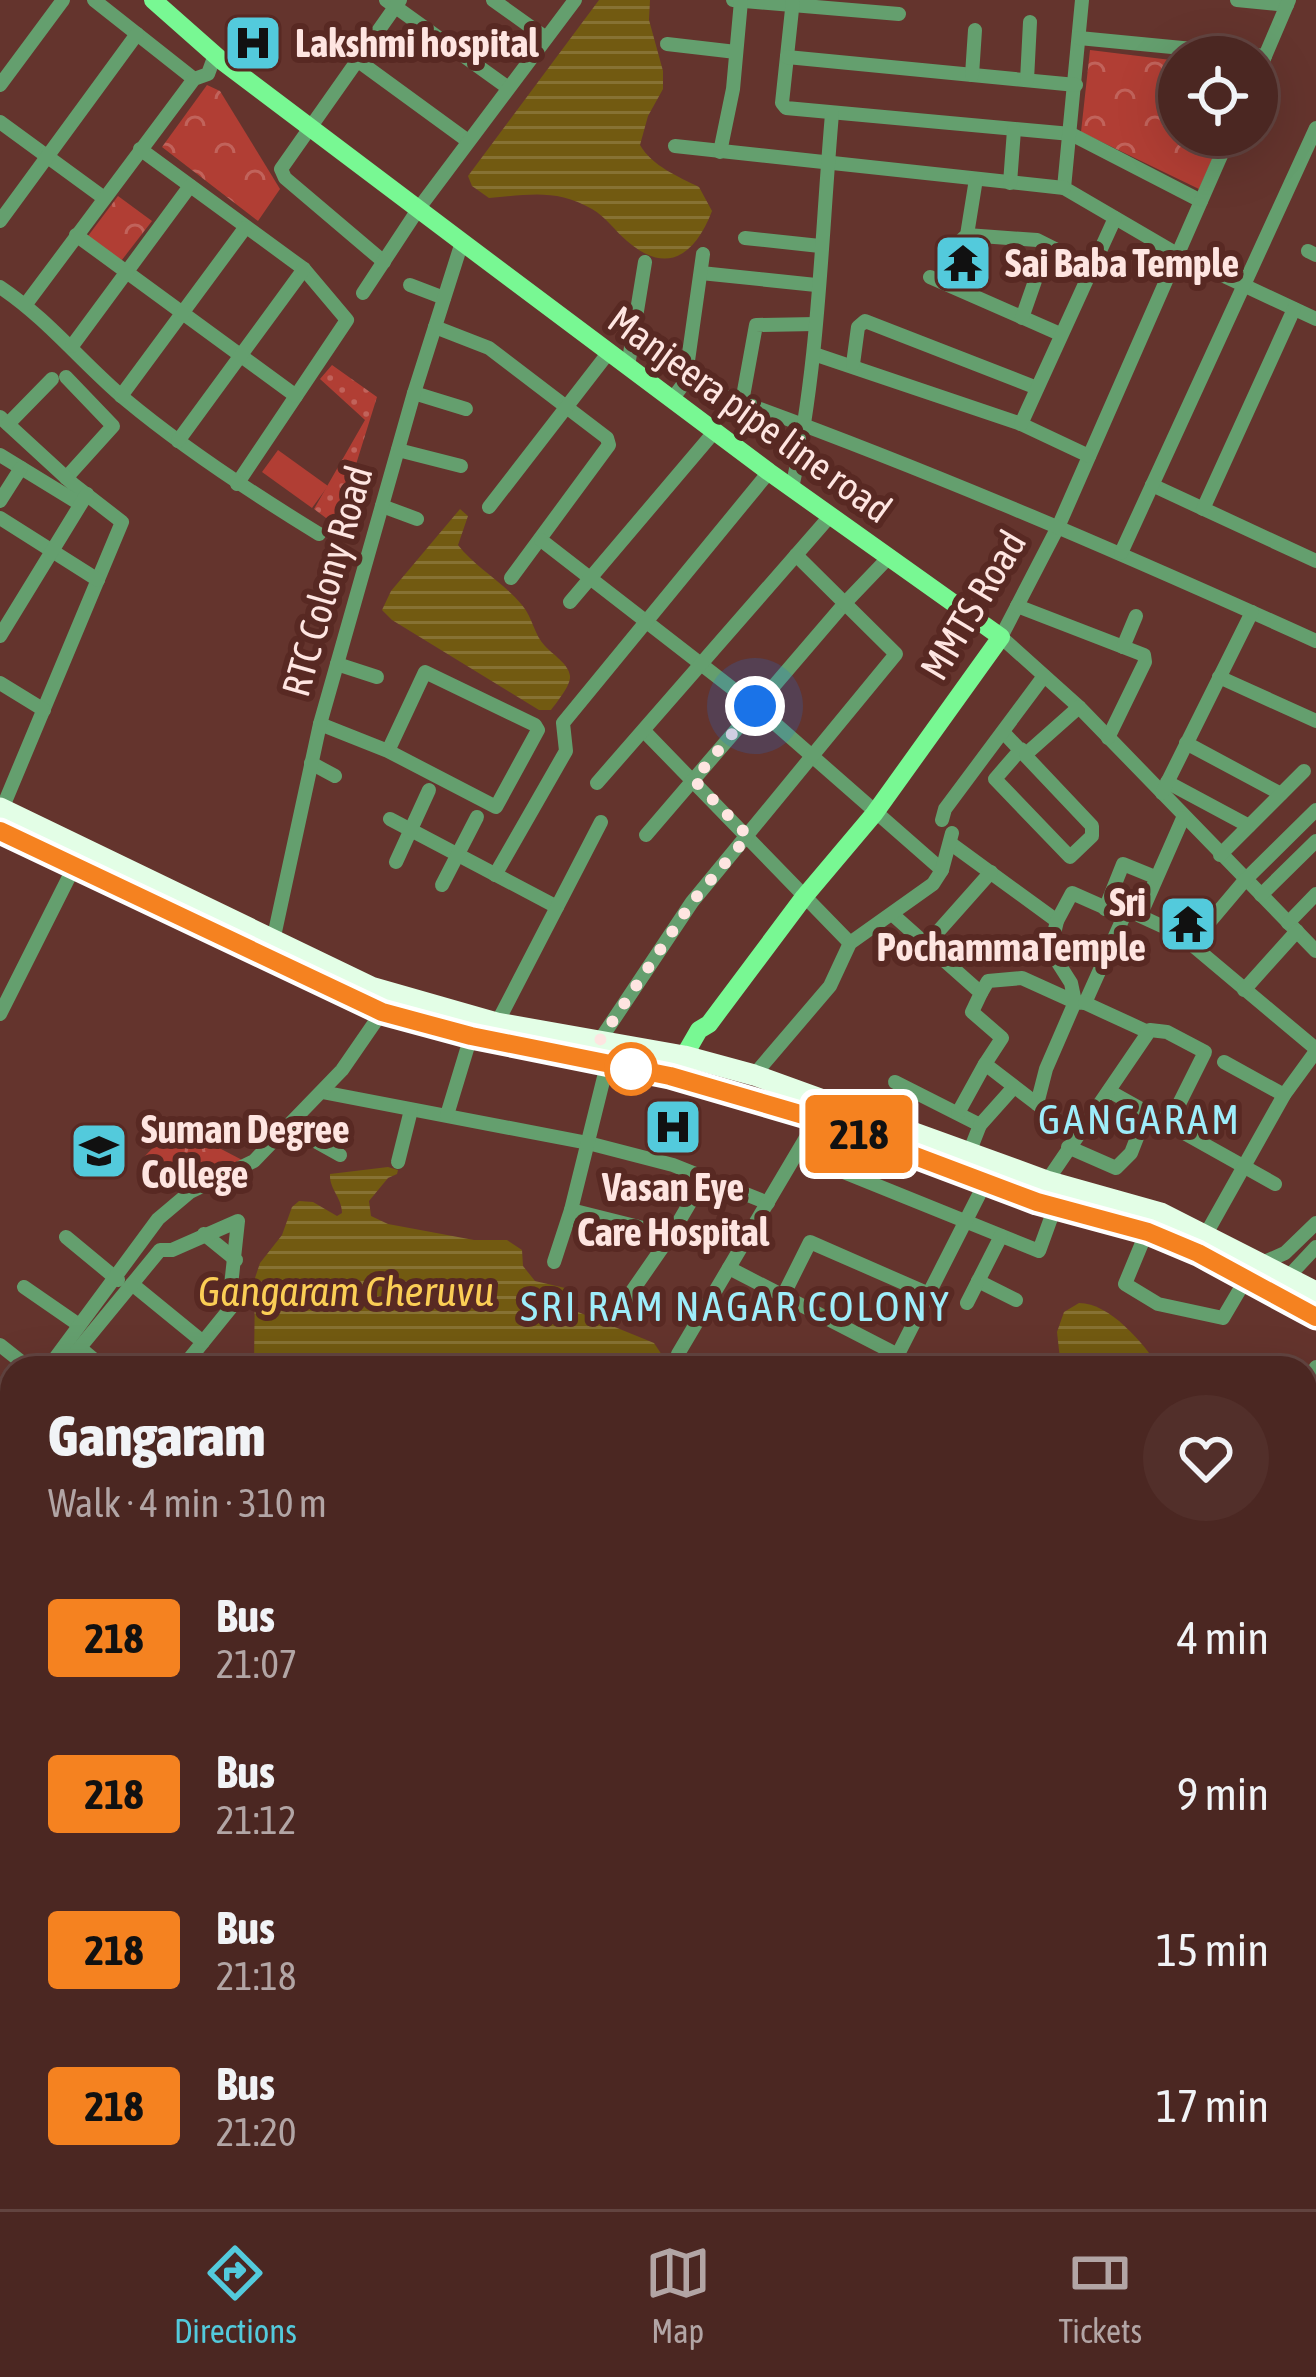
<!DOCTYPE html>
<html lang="en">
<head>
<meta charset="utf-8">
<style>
	body { margin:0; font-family:"Asap Condensed",sans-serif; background:#522f2a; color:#f1f3f6; height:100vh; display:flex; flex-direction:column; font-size:45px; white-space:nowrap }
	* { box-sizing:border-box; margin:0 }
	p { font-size:39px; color:#b2a5a5 }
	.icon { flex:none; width:66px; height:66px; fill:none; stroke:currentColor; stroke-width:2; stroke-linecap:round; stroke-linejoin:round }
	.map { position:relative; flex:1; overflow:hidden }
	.drawer { position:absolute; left:0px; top:1356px; width:1317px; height:855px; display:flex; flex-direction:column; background:#4b2722; border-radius:36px 36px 0 0; box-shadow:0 12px 48px #0002,0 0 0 3px #624440 }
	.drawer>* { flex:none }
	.badge { padding:0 24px; border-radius:9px; font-size:42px; line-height:78px }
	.tools { position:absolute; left:1158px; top:36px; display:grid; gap:24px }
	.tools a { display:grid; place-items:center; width:120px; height:120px; border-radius:50%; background:#4b2722; box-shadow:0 12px 48px #0002,0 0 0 3px #624440; font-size:60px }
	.you { position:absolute; width:60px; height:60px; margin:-30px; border:9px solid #fff; border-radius:50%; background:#1a73e8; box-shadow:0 0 0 18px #1a73e833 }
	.map>.badge { position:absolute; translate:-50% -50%; box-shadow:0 0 0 6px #fff }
	.round { display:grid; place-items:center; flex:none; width:126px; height:126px; border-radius:63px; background:#522f2a }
	.head { display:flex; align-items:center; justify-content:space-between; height:204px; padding:0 48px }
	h1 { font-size:57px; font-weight:800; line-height:90px }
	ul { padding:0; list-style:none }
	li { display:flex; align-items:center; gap:36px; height:156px; padding:0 48px }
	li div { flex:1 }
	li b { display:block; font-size:45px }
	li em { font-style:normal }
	li .badge { min-width:132px; font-weight:700; text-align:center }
	.dock { display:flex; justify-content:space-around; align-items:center; height:168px; border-top:3px solid #624440; background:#4b2722; font-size:33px; color:#b2a5a5 }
	.dock a { display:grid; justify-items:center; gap:6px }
	.dock .selected { color:#53cadc }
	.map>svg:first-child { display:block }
	.grass { fill:url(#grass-dots) }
	.park { fill:url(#park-crowns) }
	.pitch { fill:#b13e34 }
	.water { fill:url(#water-rules) }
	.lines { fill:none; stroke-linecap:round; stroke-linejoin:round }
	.minor { stroke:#649f6e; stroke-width:14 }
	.major { stroke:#78f893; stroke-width:18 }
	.highway { stroke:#e3fee6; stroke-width:21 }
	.line-casing { stroke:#fff; stroke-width:27 }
	.line { stroke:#f58220; stroke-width:18 }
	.walk { stroke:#fee5e1; stroke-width:12; stroke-dasharray:0 21.6 }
	.stop-dot { fill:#fff; stroke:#f58220; stroke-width:6 }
	.labels { text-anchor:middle; stroke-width:12; stroke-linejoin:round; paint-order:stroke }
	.poi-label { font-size:39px; font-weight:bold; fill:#fee5e1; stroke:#582923; text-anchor:start }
	.street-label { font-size:39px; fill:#fee5e1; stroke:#582923 }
	.neighbourhood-label { font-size:42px; letter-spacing:3px; fill:#9dedfa; stroke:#582923 }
	.water-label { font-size:42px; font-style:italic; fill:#fbce55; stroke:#582923 }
</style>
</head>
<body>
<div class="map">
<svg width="1316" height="2209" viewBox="0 0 1316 2209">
	<defs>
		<pattern id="grass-dots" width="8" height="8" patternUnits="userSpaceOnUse" patternTransform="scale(3)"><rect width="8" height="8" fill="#b13e34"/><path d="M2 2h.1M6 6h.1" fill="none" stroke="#c1635b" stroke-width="1.8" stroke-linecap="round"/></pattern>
		<pattern id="park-crowns" width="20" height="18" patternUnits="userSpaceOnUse" patternTransform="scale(3)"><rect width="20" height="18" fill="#b13e34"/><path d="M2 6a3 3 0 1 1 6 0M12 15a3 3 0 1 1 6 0" fill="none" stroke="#c1635b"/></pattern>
		<pattern id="water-rules" width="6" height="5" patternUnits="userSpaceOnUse" patternTransform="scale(3)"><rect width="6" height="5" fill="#725a11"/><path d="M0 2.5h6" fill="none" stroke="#877233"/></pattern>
	</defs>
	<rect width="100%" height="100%" fill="#64342d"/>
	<path class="grass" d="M332,365l45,32 -38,122 -9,2 -16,-12 51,-89 -45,-41z"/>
	<g class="park">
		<path d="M1090,50l89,11v74h44l-24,54 -118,-57z"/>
		<path d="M207,85l13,6 60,98 -22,32 -96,-74z"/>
		<path d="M118,196l34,25 -34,44 -33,-25z"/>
		<path d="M175,1125l71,37 -64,30 -39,-34z"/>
	</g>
	<path class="pitch" d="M278,450l50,36 -16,22 -50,-36z"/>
	<g class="water">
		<path d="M599,0h51l-1,20 14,51v18l-15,27 -8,29c12,21 39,32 59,42l13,24c-17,44 -45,65 -85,30 -12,-10 -21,-24 -35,-32 -36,-21 -65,-14 -103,-11l-17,-12 -4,-10z"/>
		<path d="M460,509l8,7 -10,29c17,22 45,37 64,60 11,13 12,30 23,41 7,8 24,18 25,30 1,9 -13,26 -19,34h-12l-147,-90 -10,-10 9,-19z"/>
		<path d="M388,1167l10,3 -1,4 -9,4 -19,23 2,15 17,8 86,16h33l15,10 1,16 12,15 30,7 4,15 9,9 76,31 8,12 -6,13h-402l1,-90 5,-15 22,-28 10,-28 7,-6 14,1 24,14 5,-3c0,-16 -13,-24 -12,-39z"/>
		<path d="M1079,1303c31,0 64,40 81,65h-99l-4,-36 7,-20z"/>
		<path d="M436,2199h506l-2,10h-493z"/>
	</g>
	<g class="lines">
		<g class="minor">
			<path d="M94,0l100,79"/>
			<path d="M386,0l121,87"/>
			<path d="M493,0l53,38"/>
			<path d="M733,0l166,14"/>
			<path d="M793,0l-11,103 4,5 285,26 130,67"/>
			<path d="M1082,0l-18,188 113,66 139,65"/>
			<path d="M1237,0l50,5"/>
			<path d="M1079,38l186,18"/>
			<path d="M667,44l69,8"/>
			<path d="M787,57l289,28"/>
			<path d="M357,60l111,81"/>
			<path d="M972,75l3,-45"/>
			<path d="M1257,75l32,-75"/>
			<path d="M1027,80l3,-58"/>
			<path d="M0,85l63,-85"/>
			<path d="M0,122l104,76"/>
			<path d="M1230,135l-171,390 -58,112 78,70 237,244"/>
			<path d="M675,146l389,42"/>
			<path d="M140,149l164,120 43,51 -110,164"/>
			<path d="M720,152l13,-63 8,-88"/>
			<path d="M1010,183l4,-53"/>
			<path d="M0,221l137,-187"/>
			<path d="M76,235l220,161"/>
			<path d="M967,235l70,5 54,27"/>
			<path d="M745,238l75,8"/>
			<path d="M956,245l11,-10 9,-56"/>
			<path d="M1308,251l8,4"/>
			<path d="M384,262l-99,-84 -4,-9 119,-169"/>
			<path d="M701,273l115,12"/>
			<path d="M930,277l130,57"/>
			<path d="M410,285l34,13"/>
			<path d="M0,287c48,32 82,76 126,113 60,50 126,93 193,134"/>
			<path d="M363,293l56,-85 156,-208"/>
			<path d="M26,304l168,-225 14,-5 7,-19"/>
			<path d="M1022,318l14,-40"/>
			<path d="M435,327l54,21 118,90 2,7 -98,133"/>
			<path d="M72,346l118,-160"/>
			<path d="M814,354l207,70 68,32"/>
			<path d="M853,364l5,-37 7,-6 172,67"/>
			<path d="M628,366l17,-104"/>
			<path d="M66,377l47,49 -47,52"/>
			<path d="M685,382l18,-128"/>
			<path d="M414,393l52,16"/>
			<path d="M121,396l124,-168"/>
			<path d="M673,398l12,-16c215,75 423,165 631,259"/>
			<path d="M742,402l14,-77 59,-1"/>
			<path d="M0,417l73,67 49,38 -120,287"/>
			<path d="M8,424l44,-45"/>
			<path d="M1021,424l94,-206"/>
			<path d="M178,441l126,-172"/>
			<path d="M398,450l63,16"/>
			<path d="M0,455l80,49"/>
			<path d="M1152,485l164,76"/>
			<path d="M792,488c27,-122 29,-249 40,-374"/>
			<path d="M0,501l21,-33"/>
			<path d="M382,506l35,13"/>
			<path d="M489,507l120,-155"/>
			<path d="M1203,509l91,-200"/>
			<path d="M0,518l98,62"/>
			<path d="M541,540l214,166 187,164"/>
			<path d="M1121,553l195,-425"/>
			<path d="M570,602l145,-171"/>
			<path d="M1017,606l127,49 1,7 -37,76"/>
			<path d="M0,636l87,-142"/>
			<path d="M1123,647l13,-31"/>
			<path d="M337,664l40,13"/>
			<path d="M1219,677l97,44"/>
			<path d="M0,683l44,27"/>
			<path d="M320,724l68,27 37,-79 110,53 3,5 -42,77 -108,-56"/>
			<path d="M644,731l206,212"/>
			<path d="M1003,732l89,94v10l-22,21 -75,-78 26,-30"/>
			<path d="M1186,743l95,51"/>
			<path d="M1026,754l53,-47"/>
			<path d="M311,763l24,13"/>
			<path d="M1167,782l82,44"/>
			<path d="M597,783l234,-268"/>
			<path d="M1162,793l90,-181"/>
			<path d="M1316,810l-71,70 -54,64 125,105"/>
			<path d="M390,819l167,88"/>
			<path d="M942,820l3,-11 99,-133"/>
			<path d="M646,835l199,-232 45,-47"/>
			<path d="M950,843l107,78"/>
			<path d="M1220,855l84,-84"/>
			<path d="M396,862l33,-72"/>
			<path d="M495,875l71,-124 -3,-28 206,-251"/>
			<path d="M442,885l35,-68"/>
			<path d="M1261,895l55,-54"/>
			<path d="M1105,909l18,-45 32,13"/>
			<path d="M892,914l89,79 -9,19 30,26 -17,26 52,40"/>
			<path d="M1288,923l28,-29"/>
			<path d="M1177,933l-37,-17 43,-98"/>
			<path d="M273,941l47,-217 94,-331 48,-151"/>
			<path d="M927,944l64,-72"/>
			<path d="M1244,990l53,-59"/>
			<path d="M981,993l7,-12 34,-3 53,24 -4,-19 -21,-33 7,-29 15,-28 52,23 -39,87 -10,-1 -29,67 -9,35 39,30"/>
			<path d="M1085,1003l63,29"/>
			<path d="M0,1014l74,-147"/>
			<path d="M497,1023l104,-201"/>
			<path d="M600,1040l92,-138 204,-248 -100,-99"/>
			<path d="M1224,1062l60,33"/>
			<path d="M754,1075l76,-89 20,-43 83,-59 9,-14 10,-37"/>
			<path d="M895,1082l85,43 -11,28"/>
			<path d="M1109,1091l166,93"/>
			<path d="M322,1092l266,51 85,22 95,38"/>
			<path d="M958,1113l27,-49"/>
			<path d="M447,1115l24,-79"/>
			<path d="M980,1125l34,-38"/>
			<path d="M288,1126l52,29"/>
			<path d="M1068,1147l48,21 15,-15 9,-23"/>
			<path d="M799,1154l240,97 16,-44"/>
			<path d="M398,1162l13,-52"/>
			<path d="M1047,1181l103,-151 17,2 38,20 -36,72"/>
			<path d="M571,1210l100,25"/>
			<path d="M1147,1231l-22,53 33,20 65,14 23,-39"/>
			<path d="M204,1234l32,26"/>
			<path d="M1206,1234l78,-139 32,-44"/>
			<path d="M66,1237l52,43"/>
			<path d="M554,1262l17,-52 36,-145"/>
			<path d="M1262,1263l23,-10 31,-30"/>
			<path d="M729,1268l169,87"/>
			<path d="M1288,1277l28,-30"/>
			<path d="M978,1281l38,19"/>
			<path d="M132,1284l71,58 -21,26"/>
			<path d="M24,1287l55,38"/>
			<path d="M783,1296l27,-54 119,52"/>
			<path d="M967,1303l34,-67"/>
			<path d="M619,1310l52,-75 34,-58"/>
			<path d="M0,1345l29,23"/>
			<path d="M80,1348l24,20"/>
			<path d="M678,1354l139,-235"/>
			<path d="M48,1368l110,-149 32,-27 64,-31 88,-91 40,-58"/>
			<path d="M63,1368l97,-118h12l66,-29 -8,74 3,10 -30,37"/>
			<path d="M891,1368l95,-187"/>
			<path d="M1305,1391l11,-24"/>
			<path d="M0,1438l12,-22"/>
			<path d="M1305,1526l11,4"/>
			<path d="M1305,1556l11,-15"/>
			<path d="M1305,1623l11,9"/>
			<path d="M1305,1652l11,-5"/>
			<path d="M1305,1713l11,9"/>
			<path d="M1305,1773l11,-14"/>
			<path d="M1305,1828l11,8"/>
			<path d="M0,1833l12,17"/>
			<path d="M1305,1875l11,-14"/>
			<path d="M0,1963l12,17"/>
			<path d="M1306,1972l10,-12"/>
			<path d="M1305,2054l11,1"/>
			<path d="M1305,2064l11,11"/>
			<path d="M0,2078l12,17"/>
			<path d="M1305,2117l11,-9"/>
			<path d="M0,2157l12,-8"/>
			<path d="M1305,2175l11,-9"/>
			<path d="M1305,2184l11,12"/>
			<path d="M0,2197l8,12"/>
			<path d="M86,2199l7,10"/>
			<path d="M170,2199l7,10"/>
			<path d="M257,2199l7,10"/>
			<path d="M1080,2199l2,10"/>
			<path d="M1125,2199l21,10"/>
			<path d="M1155,2199l7,10"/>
			<path d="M287,2209l14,-10"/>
			<path d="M416,2209l17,-10"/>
			<path d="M1205,2209l10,-10"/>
			<path d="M1270,2209l10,-10"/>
		</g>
		<path class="major" d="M153,0l69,61 240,181 307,230 232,165 -127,177 -70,83 -95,127 -10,6 -15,26"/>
		<g class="highway">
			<path d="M0,808l371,179 126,36 187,33 70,19 293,106 114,32 155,79"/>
			<path d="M0,831l382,181 89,24 199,40 147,43 220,82 110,30 51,22 118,64"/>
		</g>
	</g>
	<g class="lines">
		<g class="line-casing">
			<path id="line" d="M0,831l382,181 89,24 199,40 147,43 220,83 111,30 50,21 118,64"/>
		</g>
		<use href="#line" class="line"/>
		<path class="walk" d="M631,1069l-31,-29 92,-138 56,-66 -54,-56 61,-74"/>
	</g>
	<defs>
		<g id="hospital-square" transform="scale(3)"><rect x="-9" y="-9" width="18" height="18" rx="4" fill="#53cadc" stroke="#582923"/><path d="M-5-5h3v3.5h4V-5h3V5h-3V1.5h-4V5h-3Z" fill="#111"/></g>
		<g id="temple-square" transform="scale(3)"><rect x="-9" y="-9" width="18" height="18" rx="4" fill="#53cadc" stroke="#582923"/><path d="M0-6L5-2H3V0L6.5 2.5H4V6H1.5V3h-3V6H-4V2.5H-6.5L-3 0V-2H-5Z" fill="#111"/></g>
		<g id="university-square" transform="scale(3)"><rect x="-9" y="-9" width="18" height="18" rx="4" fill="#53cadc" stroke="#582923"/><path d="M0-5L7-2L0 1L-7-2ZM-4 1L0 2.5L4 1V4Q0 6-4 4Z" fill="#111"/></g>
	</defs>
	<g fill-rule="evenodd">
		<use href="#hospital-square" x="253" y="43"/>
		<use href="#temple-square" x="963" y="263"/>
		<use href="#temple-square" x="1188" y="924"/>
		<use href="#hospital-square" x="673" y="1127"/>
		<use href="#university-square" x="99" y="1151"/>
	</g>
	<circle class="stop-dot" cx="631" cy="1069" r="24"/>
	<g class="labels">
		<g class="poi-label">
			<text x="295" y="57">Lakshmi hospital</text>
			<text x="1005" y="277">Sai Baba Temple</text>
			<text x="1146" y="916" text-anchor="end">Sri<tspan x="1146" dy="45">PochammaTemple</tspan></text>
			<text x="141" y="1143">Suman Degree<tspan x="141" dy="45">College</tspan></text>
			<text x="673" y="1201" text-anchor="middle">Vasan Eye<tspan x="673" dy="45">Care Hospital</tspan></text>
		</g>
		<g class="street-label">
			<text transform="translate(750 414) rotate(36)" y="14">Manjeera pipe line road</text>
			<text transform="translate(327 581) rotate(-74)" y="14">RTC Colony Road</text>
			<text transform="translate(973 605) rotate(-59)" y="14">MMTS Road</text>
		</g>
		<g class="neighbourhood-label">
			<text x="1140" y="1134">GANGARAM</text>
			<text x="736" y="1321">SRI RAM NAGAR COLONY</text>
		</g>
		<g class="water-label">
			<text x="346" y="1306">Gangaram Cheruvu</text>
		</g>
	</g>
</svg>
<div class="tools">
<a><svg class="icon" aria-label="locate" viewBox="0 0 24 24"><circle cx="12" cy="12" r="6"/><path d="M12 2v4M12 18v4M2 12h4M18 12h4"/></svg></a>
</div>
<div class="you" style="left:755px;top:706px"></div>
<b class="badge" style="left:859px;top:1134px;background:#f58220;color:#111">218</b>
<section class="drawer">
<div class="head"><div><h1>Gangaram</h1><p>Walk · 4 min · 310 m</p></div><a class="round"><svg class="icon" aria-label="heart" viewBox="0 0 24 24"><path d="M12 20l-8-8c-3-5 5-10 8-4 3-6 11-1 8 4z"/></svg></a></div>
<ul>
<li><span class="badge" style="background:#f58220;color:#111">218</span><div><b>Bus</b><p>21:07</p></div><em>4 min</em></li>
<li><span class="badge" style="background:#f58220;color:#111">218</span><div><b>Bus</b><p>21:12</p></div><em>9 min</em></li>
<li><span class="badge" style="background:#f58220;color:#111">218</span><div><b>Bus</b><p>21:18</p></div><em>15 min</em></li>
<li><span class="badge" style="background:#f58220;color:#111">218</span><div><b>Bus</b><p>21:20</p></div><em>17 min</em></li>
</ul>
</section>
</div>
<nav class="dock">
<a class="selected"><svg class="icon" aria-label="directions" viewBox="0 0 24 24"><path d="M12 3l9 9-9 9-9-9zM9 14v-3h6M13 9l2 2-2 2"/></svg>Directions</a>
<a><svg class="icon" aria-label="map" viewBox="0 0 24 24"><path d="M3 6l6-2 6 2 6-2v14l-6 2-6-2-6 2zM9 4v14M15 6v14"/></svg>Map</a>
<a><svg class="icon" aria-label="tickets" viewBox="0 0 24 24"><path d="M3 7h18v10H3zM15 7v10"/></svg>Tickets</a>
</nav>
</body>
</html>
